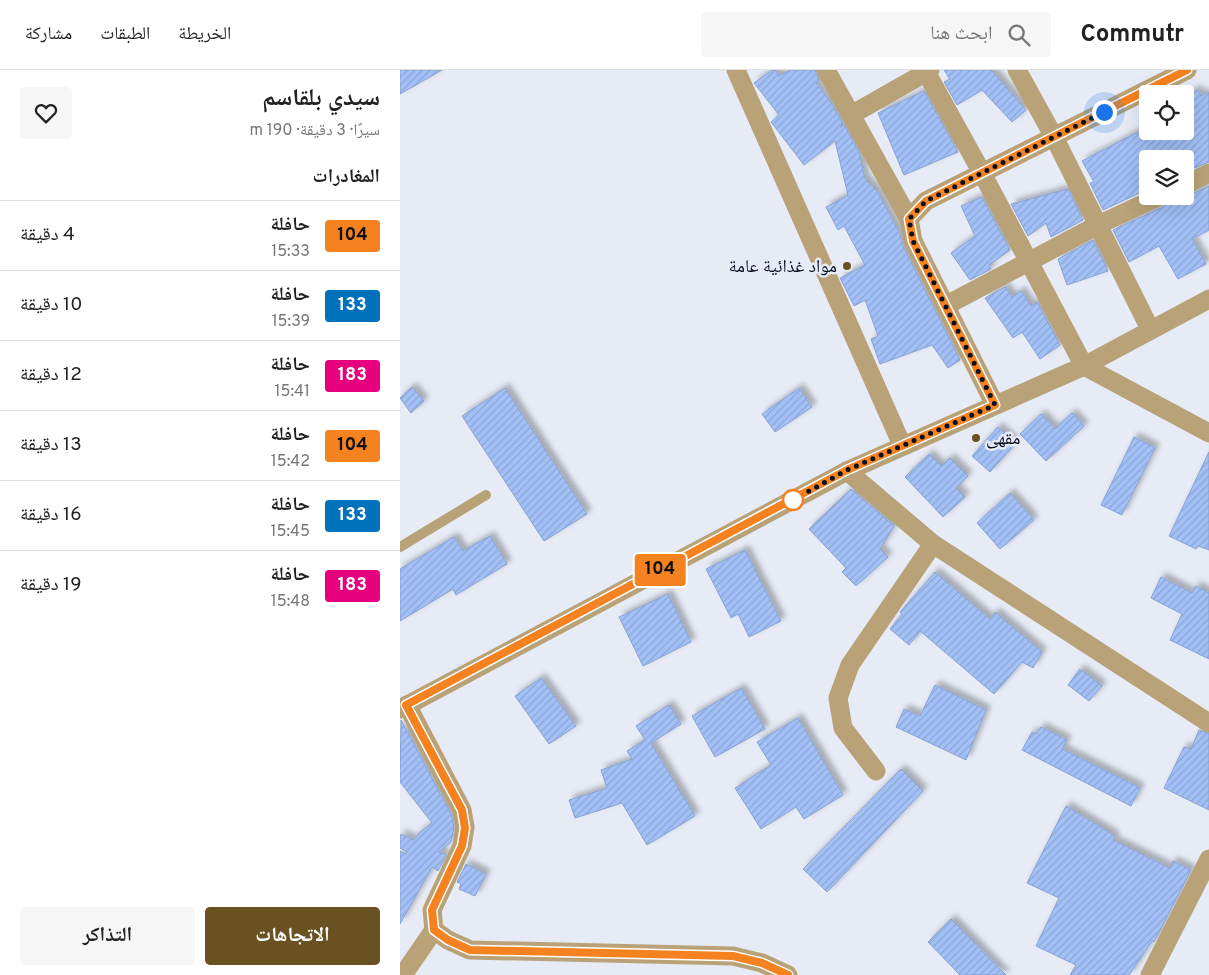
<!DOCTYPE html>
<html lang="ar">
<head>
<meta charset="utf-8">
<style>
	body { margin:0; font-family:Overpass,"Noto Naskh Arabic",sans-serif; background:#f6f6f6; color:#222; direction:rtl; height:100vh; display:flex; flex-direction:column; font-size:19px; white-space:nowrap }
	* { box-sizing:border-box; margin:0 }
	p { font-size:16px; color:#767676 }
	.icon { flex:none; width:28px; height:28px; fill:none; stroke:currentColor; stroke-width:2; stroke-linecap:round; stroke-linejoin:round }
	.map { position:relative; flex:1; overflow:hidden; direction:ltr }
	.details { display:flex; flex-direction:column; background:#fff; width:400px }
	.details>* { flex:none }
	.badge { padding:0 10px; border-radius:4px; font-size:18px; line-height:32px }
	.fabs { position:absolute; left:739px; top:15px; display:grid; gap:10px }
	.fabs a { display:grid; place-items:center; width:55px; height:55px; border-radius:5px; background:#fff; box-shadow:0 5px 20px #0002; font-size:25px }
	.you { position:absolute; width:25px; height:25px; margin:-12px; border:4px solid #fff; border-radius:50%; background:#1a73e8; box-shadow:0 0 0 8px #1a73e833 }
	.map>.badge { position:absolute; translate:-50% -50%; box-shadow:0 0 0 2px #fff }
	h2 { padding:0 20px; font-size:19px; line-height:45px }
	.round { display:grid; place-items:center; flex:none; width:52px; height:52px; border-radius:5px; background:#f6f6f6 }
	.headline { display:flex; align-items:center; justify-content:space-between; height:85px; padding:0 20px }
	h1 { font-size:24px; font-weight:800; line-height:38px }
	.cta { display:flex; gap:10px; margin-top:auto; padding:10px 20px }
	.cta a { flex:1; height:58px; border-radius:5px; background:#695122; color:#fff; font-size:20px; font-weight:800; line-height:58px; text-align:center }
	.cta a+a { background:#f6f6f6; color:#222 }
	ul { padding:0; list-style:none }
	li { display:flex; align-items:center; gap:15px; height:70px; padding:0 20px; border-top:1px solid #e0e0e0 }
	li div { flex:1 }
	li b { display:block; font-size:19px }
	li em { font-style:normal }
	li .badge { min-width:55px; font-weight:700; text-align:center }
	header { display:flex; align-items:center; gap:30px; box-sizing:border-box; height:70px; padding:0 25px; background:#fff; border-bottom:1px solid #e0e0e0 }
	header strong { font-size:24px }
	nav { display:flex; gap:28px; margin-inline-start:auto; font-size:18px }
	.search { width:350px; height:45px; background:#f6f6f6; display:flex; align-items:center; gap:12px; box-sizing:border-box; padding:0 18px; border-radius:5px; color:#767676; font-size:19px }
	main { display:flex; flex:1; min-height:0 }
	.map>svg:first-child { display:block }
	.building { fill:url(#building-hatch); stroke:#87a1d1; filter:url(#shadow) }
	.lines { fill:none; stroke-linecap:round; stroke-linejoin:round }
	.service { stroke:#b9a277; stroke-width:10 }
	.minor { stroke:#b9a277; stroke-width:19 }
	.line-casing { stroke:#fff; stroke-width:11 }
	.line { stroke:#f58220; stroke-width:8 }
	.walk { stroke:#071021; stroke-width:5; stroke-dasharray:0 9 }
	.poi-dot { fill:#695122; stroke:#e6ebf6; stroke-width:2 }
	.stop-dot { fill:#fff; stroke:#f58220; stroke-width:2.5 }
	.labels { text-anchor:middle; stroke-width:5; stroke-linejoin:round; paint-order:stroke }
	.poi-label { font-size:18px; fill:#071021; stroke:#e6ebf6; text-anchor:end }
</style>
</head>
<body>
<header>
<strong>Commutr</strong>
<div class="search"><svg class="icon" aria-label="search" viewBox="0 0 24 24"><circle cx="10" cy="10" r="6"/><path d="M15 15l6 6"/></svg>ابحث هنا</div>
<nav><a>الخريطة</a><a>الطبقات</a><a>مشاركة</a></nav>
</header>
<main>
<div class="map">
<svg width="809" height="905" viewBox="0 0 809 905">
	<defs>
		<pattern id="building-hatch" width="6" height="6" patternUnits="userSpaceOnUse" patternTransform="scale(1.25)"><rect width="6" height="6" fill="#a3c1f8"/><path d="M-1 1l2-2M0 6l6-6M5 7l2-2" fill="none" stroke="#8ba5d4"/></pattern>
		<filter id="shadow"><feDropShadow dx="4.5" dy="-4.5" stdDeviation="2.5" flood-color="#0004"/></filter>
	</defs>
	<rect width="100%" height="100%" fill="#e6ebf6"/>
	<g class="building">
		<path d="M0,0h42l-42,24z"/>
		<path d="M372,0h3l4,6 11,-6h25l4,11 -3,2 17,23 10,18 -3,3 4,-2 15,27 6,27 12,12 23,43 3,12 57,114 -12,8 -16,-23 -52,19 -9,-25 7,-3 -13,-36 -11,6 -14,-28 25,-13 -21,-39 -6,4 -12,-23 22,-12 -13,-54 -31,24 -33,-43 8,-7 -25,-32z"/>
		<path d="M544,0h47l35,40 -14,12 -30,-32 -25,15 -13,-23 6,-3z"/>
		<path d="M798,20l3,6 8,-4v70l-24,10v-13h-37v30l-45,21 -13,-27 4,-1 -12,-21 58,-30h45v-35z"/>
		<path d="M524,21l34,61 -54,23 -26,-62z"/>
		<path d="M809,116v44l-17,9 14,25 -28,15 -19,-33 -30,16 -16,-32 52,-24 6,-10 19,-1z"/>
		<path d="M668,119l15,31 -32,17 -5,-14 -18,13 -17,-32z"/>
		<path d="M582,127l28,53 -21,15 2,4 -21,11 -19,-27 24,-17 -14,-30z"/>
		<path d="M693,170l15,31 -41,14 -9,-26z"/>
		<path d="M605,217l7,10 9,-6 10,15 6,-4 23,43 -20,14 -18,-27 -9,6 -28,-40z"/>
		<path d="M12,317l12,14 -13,12 -11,-15z"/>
		<path d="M105,318l82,126 -43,27 -82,-125z"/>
		<path d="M399,318l13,19 -37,25 -13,-18z"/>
		<path d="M672,343l12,13 -38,35 -26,-27 21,-20 14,15z"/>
		<path d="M598,357l18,16 -26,29 -18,-16z"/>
		<path d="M734,367l21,11 -33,67 -21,-10z"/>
		<path d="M809,382v98l-11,-4 -2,3 -27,-13z"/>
		<path d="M529,384l12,12 9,-8 18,18 -12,12 9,9 -22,20 -38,-40z"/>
		<path d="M451,419l43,37 -14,23 8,8 -32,29 -14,-14 4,-4 -37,-39z"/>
		<path d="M610,423l24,27 -34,29 -23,-26z"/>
		<path d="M90,466l17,28 -51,31 -3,-6 -53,32v-52l54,-32 9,14z"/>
		<path d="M345,480l36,71 -32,16 -11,-23 -7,4 -25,-49z"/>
		<path d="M535,502l55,47 5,-7 47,40 -9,16 -11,-6 -28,32 -74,-63 -11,14 -19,-16 12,-15 -2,-2z"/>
		<path d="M761,507l31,16 4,-7 13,7v66l-39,-19 12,-26 -31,-16z"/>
		<path d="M268,524l23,48 -48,24 -24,-49z"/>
		<path d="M680,599l22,17 -13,15 -21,-16z"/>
		<path d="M141,608l35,48 -27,18 -34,-48z"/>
		<path d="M535,615l51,25 -20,50 -70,-33 8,-18 16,7z"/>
		<path d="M341,618l24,41 -50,28 -23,-41z"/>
		<path d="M269,635l12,19 -30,19 44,73 -48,29 -25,-42 -47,15 -6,-18 38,-12 -6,-18 31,-11 -5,-8 18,-11 -9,-14z"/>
		<path d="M398,648l45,77 -39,24 -8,-12 -35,22 -26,-41 36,-23 -14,-23z"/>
		<path d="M1,650l50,94 3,13 -3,15 -12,10 7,3 -8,16 -6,-4 -32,57v-73l6,3 1,-2 -7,-4v-12l1,-2 13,6 5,-7 13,-10 -32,-41z"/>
		<path d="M641,657l26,13 -5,9 78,39 -9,18 -109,-56 10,-18 4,2z"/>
		<path d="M799,660l10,4v76l-45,-22 20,-41 7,2z"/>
		<path d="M501,699l22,22 -96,101 -24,-23z"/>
		<path d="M666,736l49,30 -2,4 57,28 3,-7 18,9 -37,72 -2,-1 -23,34h-59l6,-10 -40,-19 23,-48 -32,-15z"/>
		<path d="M66,794l20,10 -11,22 -16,-7 2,-5 -4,-2z"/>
		<path d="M551,849l55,56h-46l-32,-33z"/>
	</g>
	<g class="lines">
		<path class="service" d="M0,477l86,-52"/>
		<g class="minor">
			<path d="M336,0l166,375"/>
			<path d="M426,0l83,149"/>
			<path d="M525,0l57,103 102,193 125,67"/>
			<path d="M617,0l37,67 96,192"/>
			<path d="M451,45l79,-45"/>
			<path d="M785,115l24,-12"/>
			<path d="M545,236l153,-81 62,-29"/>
			<path d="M595,335l-82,-164 -4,-22 17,-18 261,-131"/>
			<path d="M447,401l86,73 276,179"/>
			<path d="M7,635l55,105 3,17 -3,19 -30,64 2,20 14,10 22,10 263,6 29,7 26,12"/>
			<path d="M0,639l447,-238 237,-105 125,-67"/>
			<path d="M476,701l-33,-43 -5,-30 12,-33 83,-121"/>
			<path d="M3,905l31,-45"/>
			<path d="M750,905l59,-116"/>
		</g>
	</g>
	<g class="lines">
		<g class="line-casing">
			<path id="line" d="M388,905l-26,-12 -29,-7 -263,-6 -22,-10 -14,-10 -2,-20 30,-64 3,-18 -3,-18 -56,-105 441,-235 148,-65 -82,-164 -4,-22 17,-18 261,-131"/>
		</g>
		<use href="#line" class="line"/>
		<path class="walk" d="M393,430l54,-30 148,-65 -82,-164 -4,-22 17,-18 178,-89"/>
	</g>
	<g class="poi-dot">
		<circle cx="447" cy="196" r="5"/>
		<circle cx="576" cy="368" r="5"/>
	</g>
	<circle class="stop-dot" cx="393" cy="430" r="10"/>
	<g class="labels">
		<g class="poi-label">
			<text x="437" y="202">مواد غذائية عامة</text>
			<text x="586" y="374" text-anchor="start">مقهى</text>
		</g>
	</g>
</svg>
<div class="fabs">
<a><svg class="icon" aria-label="locate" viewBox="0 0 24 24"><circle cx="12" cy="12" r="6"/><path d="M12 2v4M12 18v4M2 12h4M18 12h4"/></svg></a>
<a><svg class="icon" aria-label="layers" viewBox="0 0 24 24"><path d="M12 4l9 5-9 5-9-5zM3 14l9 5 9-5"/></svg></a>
</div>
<div class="you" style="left:704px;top:42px"></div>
<b class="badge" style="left:260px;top:500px;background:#f58220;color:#111">104</b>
</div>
<section class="details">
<div class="headline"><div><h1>سيدي بلقاسم</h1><p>سيرًا · 3 دقيقة · 190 m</p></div><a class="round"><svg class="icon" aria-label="heart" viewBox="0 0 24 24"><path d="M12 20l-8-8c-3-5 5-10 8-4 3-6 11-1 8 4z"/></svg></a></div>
<h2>المغادرات</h2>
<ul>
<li><span class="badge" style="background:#f58220;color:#111">104</span><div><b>حافلة</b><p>15:33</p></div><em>4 دقيقة</em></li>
<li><span class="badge" style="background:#0072bc;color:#fff">133</span><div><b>حافلة</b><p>15:39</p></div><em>10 دقيقة</em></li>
<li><span class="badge" style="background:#e6007e;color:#fff">183</span><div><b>حافلة</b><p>15:41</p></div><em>12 دقيقة</em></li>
<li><span class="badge" style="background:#f58220;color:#111">104</span><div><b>حافلة</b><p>15:42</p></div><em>13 دقيقة</em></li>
<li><span class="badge" style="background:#0072bc;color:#fff">133</span><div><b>حافلة</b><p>15:45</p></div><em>16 دقيقة</em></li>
<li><span class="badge" style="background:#e6007e;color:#fff">183</span><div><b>حافلة</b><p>15:48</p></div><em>19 دقيقة</em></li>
</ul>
<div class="cta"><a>الاتجاهات</a><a>التذاكر</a></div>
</section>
</main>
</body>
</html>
